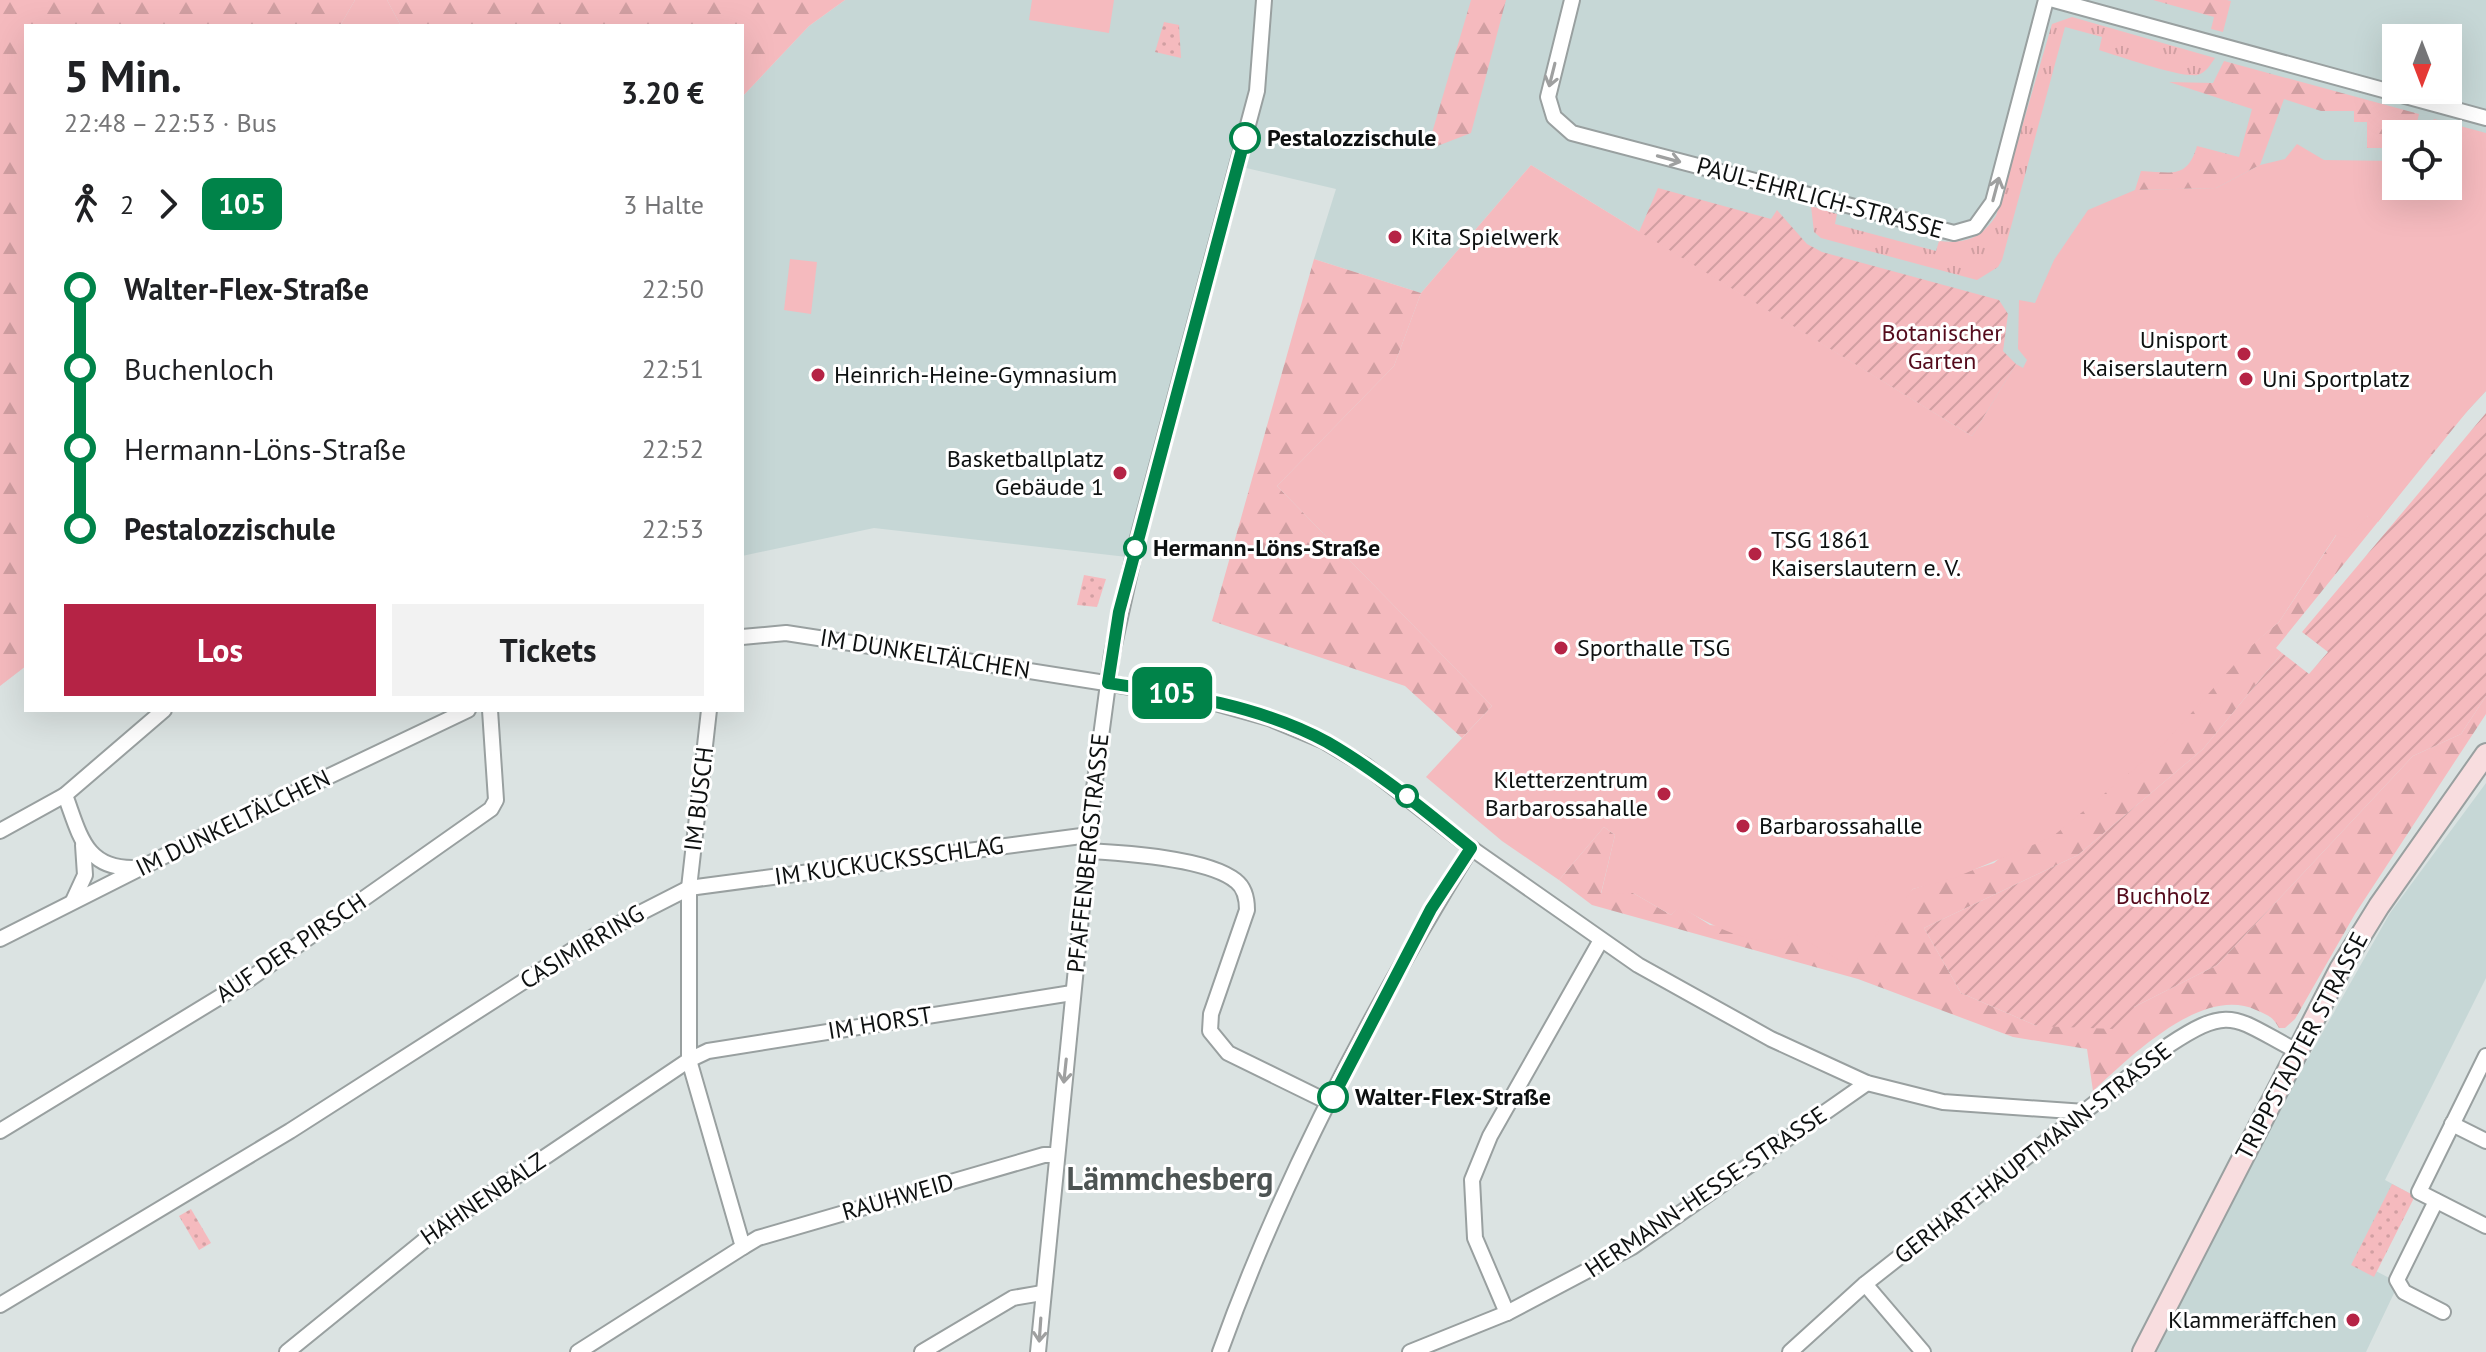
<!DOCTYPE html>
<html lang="de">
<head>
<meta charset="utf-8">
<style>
	body { margin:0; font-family:"PT Sans",sans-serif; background:#f2f2f2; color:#202124; height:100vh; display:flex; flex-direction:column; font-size:30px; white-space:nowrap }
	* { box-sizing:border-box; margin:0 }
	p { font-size:26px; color:#757577 }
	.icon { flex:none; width:44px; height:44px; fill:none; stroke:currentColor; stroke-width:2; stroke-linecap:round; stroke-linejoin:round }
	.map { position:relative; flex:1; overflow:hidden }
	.drawer { position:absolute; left:24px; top:24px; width:720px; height:688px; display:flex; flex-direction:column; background:#fff; border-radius:0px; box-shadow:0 8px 32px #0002 }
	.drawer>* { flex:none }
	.badge { padding:0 16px; border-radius:12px; font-size:28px; line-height:52px }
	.needle { width:52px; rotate:180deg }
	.controls { position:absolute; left:2382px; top:24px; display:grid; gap:16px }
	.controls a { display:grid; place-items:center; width:80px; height:80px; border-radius:0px; background:#fff; box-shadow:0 8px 32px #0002; font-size:40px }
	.map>.badge { position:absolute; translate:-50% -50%; box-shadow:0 0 0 4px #fff }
	.legs { display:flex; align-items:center; gap:12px; height:88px; padding:0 40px; font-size:26px }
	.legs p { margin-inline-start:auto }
	.overview { display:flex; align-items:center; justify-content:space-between; height:136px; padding:0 40px }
	h1 { font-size:44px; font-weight:600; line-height:60px }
	.button { display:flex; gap:16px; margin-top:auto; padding:16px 40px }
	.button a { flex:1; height:92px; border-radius:0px; background:#b52345; color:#fff; font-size:32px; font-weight:600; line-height:92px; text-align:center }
	.button a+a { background:#f2f2f2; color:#202124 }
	ul { padding:0 40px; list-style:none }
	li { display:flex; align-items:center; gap:28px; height:80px; font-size:30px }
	li i { display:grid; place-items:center; width:12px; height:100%; margin:0 10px; background:currentColor }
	li i::after { content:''; width:20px; height:20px; margin:-10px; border:6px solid; border-radius:50%; background:#fff }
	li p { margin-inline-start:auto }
	li:first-child i { background:linear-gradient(#0000 50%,currentColor 0) }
	li:last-child i { background:linear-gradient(currentColor 50%,#0000 0) }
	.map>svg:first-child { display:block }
	.built { fill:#c6d7d6; fill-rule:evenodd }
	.grass { fill:url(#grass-tufts) }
	.forest { fill:url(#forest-firs) }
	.park { fill:url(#park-dots) }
	.garden { fill:url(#garden-furrows) }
	.pitch { fill:#f5babe }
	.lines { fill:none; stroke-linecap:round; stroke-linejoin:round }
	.street-casing { stroke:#99a0a0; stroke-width:18 }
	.secondary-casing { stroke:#99a0a0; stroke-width:24 }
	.street { stroke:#fff; stroke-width:14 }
	.secondary { stroke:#f8dddf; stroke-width:20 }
	.oneway { stroke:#9fa0a0 }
	.line-1-casing { stroke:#fff; stroke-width:18 }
	.line-1 { stroke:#008349; stroke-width:12 }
	.stop-1-dot { fill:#fff; stroke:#008349; stroke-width:4 }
	.poi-dot { fill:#b52345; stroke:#fff; stroke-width:3 }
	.labels { text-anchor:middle; stroke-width:6; stroke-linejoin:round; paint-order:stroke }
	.stop-label { font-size:24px; font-weight:bold; fill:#0e1111; stroke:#fff; text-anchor:start }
	.street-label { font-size:24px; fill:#0e1111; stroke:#fff }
	.poi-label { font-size:24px; fill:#0e1111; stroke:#fff; text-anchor:start }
	.park-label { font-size:24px; fill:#540a1b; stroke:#fff }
	.district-label { font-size:32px; font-weight:bold; fill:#4d5453; stroke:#fff }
</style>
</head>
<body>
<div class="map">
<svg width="2486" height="1352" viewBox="0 0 2486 1352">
	<defs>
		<pattern id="grass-tufts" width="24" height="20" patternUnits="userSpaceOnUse" patternTransform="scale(2)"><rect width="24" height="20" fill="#f5babe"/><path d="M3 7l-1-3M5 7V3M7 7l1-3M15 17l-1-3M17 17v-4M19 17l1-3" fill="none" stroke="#d19fa2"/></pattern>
		<pattern id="forest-firs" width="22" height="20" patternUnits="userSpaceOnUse" patternTransform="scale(2)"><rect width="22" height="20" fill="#f5babe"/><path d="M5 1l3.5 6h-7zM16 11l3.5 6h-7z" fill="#d19fa2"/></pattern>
		<pattern id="park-dots" width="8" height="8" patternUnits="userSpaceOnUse" patternTransform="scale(2)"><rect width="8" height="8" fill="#f5babe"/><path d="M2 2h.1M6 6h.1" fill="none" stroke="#d19fa2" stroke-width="1.8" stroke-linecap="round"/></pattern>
		<pattern id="garden-furrows" width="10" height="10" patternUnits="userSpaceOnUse" patternTransform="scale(2)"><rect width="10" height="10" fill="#f5babe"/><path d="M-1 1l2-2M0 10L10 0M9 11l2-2" fill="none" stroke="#d19fa2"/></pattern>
	</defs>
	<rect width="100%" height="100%" fill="#dbe3e2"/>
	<g class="built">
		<path d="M845,0h1641v391l-40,43 -474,2 -441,-271 -110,128 -107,-34 22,-70 -107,-25 -102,393 -253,-29 -132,28v-459l67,-71zM2396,38h52v52h-52zM2396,134h52v52h-52z"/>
		<path d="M2486,783v195l-101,202 24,13 -37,76 23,12 1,8 -30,63h-211l147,-283 88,-156z"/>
	</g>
	<path class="grass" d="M2072,17l143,41c-5,7 -9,15 -18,17 -16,3 -79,-19 -98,-25l3,-13 -37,-10 -63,233 -4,7 -21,13 -156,-42 -7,-6 -3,-26 26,8 -2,10 101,27 3,-10c27,3 42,-3 57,-25l56,-192z"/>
	<g class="forest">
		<path d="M0,0h355l-15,26h-314v640l-26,20z"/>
		<path d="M387,0h458l-36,26 -67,71v-71h-341z"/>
		<path d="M1471,0h35l-35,133 -44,17z"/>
		<path d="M2153,0h74l4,1 -8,31 -12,-3 3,-12z"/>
		<path d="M2224,61l195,53 -3,13 -11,-6 -15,27h-23v-26h-13v-11h-33l-37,-12 -24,66 -44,23 -81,2 6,-19c30,1 46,9 56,-25l42,11 13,-48 -83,-27 44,1z"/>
		<path d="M1314,259l107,34 -27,73 -117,120 215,220 -30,32 -57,-52 -193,-65z"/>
		<path d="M2473,404l-197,244 6,5 -79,96 -125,106 -154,73 37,65 76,33 97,-19 83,-42 196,-209 48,-22 25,-38v18l-131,200 -60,105 -10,9h-6c-6,-11 -11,-13 -23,-18 -54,-25 -126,47 -163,81l-6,-42 -74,-12 -155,-58 -266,-74 -33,-25 45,-53 11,8 -14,58h32l38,22 9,-9 30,19 86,9 102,-30 15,-15 81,-26 285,-241 58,-88 31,-18z"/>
	</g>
	<g class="park">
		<path d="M1164,22l15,3 2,33 -26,-6z"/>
		<path d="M1084,575l22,4 -9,28 -20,-2z"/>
		<path d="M2392,1184l23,12 -41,81 -23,-12z"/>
		<path d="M191,1209l20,34 -12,7 -20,-34z"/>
	</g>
	<g class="garden">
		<path d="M1658,188l113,31 6,-9 30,34 15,8 177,48 9,14 -5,37 13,13 -44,72 -333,-204z"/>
		<path d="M2486,413v283l-25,38 -48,22 -196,209 -83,42 -1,16 -19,6 -77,-3 -76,-33 -37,-65 154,-73 125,-106 79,-96 27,21 19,-22 -26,-20z"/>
	</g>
	<g class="pitch">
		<path d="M355,0h32l14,26h-61z"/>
		<path d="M1032,0h82l-5,33 -80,-13z"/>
		<path d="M2434,119l52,14v258l-40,43 -68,88 -10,-6 -20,22 -12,-3 -57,87 -30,26 -87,98 -110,91 -98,41 -41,11 -62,78 -55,-33c-38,18 -83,-8 -116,-27l-9,8 -38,-22 -32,1 14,-59 -11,-8 -45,53 -57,-39 -76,-64 66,-71 -215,-220 117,-120 27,-73 110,-128 441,271 44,-72 7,4 4,-8 -9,-11 1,-49 16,3 19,-43 34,-50 47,-20 81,-2 44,-23 25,-6 12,-15 27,16 72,1v25h52v-52h-23z"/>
		<path d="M790,259l27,3 -6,52 -27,-4z"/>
	</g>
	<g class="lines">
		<g class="street-casing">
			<g id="street">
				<path d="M1572,0l-24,97 6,20 18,16 382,100 21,-6 18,-25 53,-202"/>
				<path d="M2054,0l432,118"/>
				<path d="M742,637l44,-4 136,21 272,43 75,21 55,23 42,25 105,82 167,117 133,74 96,44 76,19 142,10"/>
				<path d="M0,831l65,-36"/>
				<path d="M1088,851c36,2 120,7 148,30 9,7 11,18 11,29l-36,104 -1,17 18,22 102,50"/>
				<path d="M136,868c-51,2 -56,-33 -71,-73l99,-85"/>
				<path d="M73,901l12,-26 -2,-30"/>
				<path d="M0,939l212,-107 256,-122"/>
				<path d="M2486,1056l-67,136 67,34"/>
				<path d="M2452,1124l34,17"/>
				<path d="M0,1131l251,-153 240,-169 5,-9 -6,-90"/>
				<path d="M2436,1201l-39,79 7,12 39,20"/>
				<path d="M743,1247l15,-9 286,-83h12"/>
				<path d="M1865,1284l58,68"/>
				<path d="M0,1305l290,-174 303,-194 96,-49 400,-53"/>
				<path d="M1507,1313l-32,-75 -3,-58 18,-44 111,-196"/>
				<path d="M287,1352l154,-125 248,-167 19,-9 364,-58"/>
				<path d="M578,1352l165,-105 -54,-187v-172l20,-178"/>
				<path d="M922,1352l91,-54 29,-5"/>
				<path d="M1038,1352l55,-556 19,-142 23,-105 122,-458 7,-91"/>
				<path d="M1220,1352c63,-176 153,-345 251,-504"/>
				<path d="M1410,1352l97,-39 125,-66 235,-164"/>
				<path d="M1790,1352l75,-68 304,-239c62,-41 65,-27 126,5"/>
			</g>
		</g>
		<g class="secondary-casing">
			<path id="secondary" d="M2143,1352l197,-383 39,-63 107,-152"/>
		</g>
		<use href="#street" class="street"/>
		<use href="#secondary" class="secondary"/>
	</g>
	<defs><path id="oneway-shaft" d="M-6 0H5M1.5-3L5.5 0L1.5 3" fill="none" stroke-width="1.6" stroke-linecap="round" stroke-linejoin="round" transform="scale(2)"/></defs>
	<g class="oneway">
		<use href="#oneway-shaft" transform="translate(1552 75) rotate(104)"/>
		<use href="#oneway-shaft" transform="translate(1669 159) rotate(15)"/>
		<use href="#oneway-shaft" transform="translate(1996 189) rotate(-75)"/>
		<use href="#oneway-shaft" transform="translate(1065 1071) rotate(96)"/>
		<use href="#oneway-shaft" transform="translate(1040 1330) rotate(94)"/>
	</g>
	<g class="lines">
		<g class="line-1-casing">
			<path id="line-1" d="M1245,138l-126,474 -11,71c73,11 153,23 219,59 52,30 97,68 144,106l-40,61 -98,188"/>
		</g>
		<use href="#line-1" class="line-1"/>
	</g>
	<g class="stop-1-dot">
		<circle cx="1245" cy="138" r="14"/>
		<circle cx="1135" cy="548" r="10"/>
		<circle cx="1407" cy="796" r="10"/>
		<circle cx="1333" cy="1097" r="14"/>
	</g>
	<g class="poi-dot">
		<circle cx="1395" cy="237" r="8"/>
		<circle cx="2244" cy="354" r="8"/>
		<circle cx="818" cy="375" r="8"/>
		<circle cx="2246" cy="379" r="8"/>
		<circle cx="1120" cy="473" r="8"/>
		<circle cx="1755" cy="554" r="8"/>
		<circle cx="1561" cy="648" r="8"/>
		<circle cx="1664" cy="794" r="8"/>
		<circle cx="1743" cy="826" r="8"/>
		<circle cx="2353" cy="1320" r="8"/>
	</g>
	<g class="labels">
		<g class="stop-label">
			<text x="1267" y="146">Pestalozzischule</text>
			<text x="1153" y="556">Hermann-Löns-Straße</text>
			<text x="1355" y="1105">Walter-Flex-Straße</text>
		</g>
		<g class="street-label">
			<text transform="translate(1820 198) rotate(15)" y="8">PAUL-EHRLICH-STRASSE</text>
			<text transform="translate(925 654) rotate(9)" y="8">IM DUNKELTÄLCHEN</text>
			<text transform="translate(699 799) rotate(-83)" y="8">IM BUSCH</text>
			<text transform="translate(233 823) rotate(-26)" y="8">IM DUNKELTÄLCHEN</text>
			<text transform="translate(1088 853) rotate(-84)" y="8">PFAFFENBERGSTRASSE</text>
			<text transform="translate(889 861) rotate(-8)" y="8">IM KUCKUCKSSCHLAG</text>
			<text transform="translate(582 947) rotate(-31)" y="8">CASIMIRRING</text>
			<text transform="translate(291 948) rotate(-34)" y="8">AUF DER PIRSCH</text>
			<text transform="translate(880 1023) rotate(-9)" y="8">IM HORST</text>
			<text transform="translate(2302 1046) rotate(-62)" y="8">TRIPPSTADTER STRASSE</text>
			<text transform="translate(2033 1153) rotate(-38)" y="8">GERHART-HAUPTMANN-STRASSE</text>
			<text transform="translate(1706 1192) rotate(-34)" y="8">HERMANN-HESSE-STRASSE</text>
			<text transform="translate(898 1197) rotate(-16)" y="8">RAUHWEID</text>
			<text transform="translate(483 1199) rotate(-34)" y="8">HAHNENBALZ</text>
		</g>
		<g class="poi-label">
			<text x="1411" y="245">Kita Spielwerk</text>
			<text x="2228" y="348" text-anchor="end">Unisport<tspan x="2228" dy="28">Kaiserslautern</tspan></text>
			<text x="834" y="383">Heinrich-Heine-Gymnasium</text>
			<text x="2262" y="387">Uni Sportplatz</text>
			<text x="1104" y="467" text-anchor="end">Basketballplatz<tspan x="1104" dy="28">Gebäude 1</tspan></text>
			<text x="1771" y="548">TSG 1861<tspan x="1771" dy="28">Kaiserslautern e. V.</tspan></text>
			<text x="1577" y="656">Sporthalle TSG</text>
			<text x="1648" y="788" text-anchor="end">Kletterzentrum<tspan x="1648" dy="28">Barbarossahalle</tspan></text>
			<text x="1759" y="834">Barbarossahalle</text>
			<text x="2337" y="1328" text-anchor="end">Klammeräffchen</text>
		</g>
		<g class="park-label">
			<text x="1942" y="341">Botanischer<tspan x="1942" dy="28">Garten</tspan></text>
			<text x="2163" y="904">Buchholz</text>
		</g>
		<g class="district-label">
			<text x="1170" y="1190">Lämmchesberg</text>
		</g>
	</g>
</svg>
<div class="controls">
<a><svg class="needle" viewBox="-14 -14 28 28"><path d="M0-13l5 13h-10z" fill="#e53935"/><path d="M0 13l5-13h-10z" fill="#757577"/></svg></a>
<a><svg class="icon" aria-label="locate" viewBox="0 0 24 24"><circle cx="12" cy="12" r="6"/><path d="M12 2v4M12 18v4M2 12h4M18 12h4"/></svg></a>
</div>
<b class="badge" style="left:1172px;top:693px;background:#008349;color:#fff">105</b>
<section class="drawer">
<div class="overview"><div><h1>5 Min.</h1><p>22:48 – 22:53 · Bus</p></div><b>3.20 €</b></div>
<div class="legs"><svg class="icon" aria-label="walk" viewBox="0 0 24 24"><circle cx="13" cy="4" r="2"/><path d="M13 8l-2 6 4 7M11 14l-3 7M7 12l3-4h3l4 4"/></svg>2<svg class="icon" aria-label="forward" viewBox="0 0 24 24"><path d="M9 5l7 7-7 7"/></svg><b class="badge" style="background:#008349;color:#fff">105</b><p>3 Halte</p></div>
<ul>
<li><i style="color:#008349"></i><b>Walter-Flex-Straße</b><p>22:50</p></li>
<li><i style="color:#008349"></i><span>Buchenloch</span><p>22:51</p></li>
<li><i style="color:#008349"></i><span>Hermann-Löns-Straße</span><p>22:52</p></li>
<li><i style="color:#008349"></i><b>Pestalozzischule</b><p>22:53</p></li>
</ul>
<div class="button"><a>Los</a><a>Tickets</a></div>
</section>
</div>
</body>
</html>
